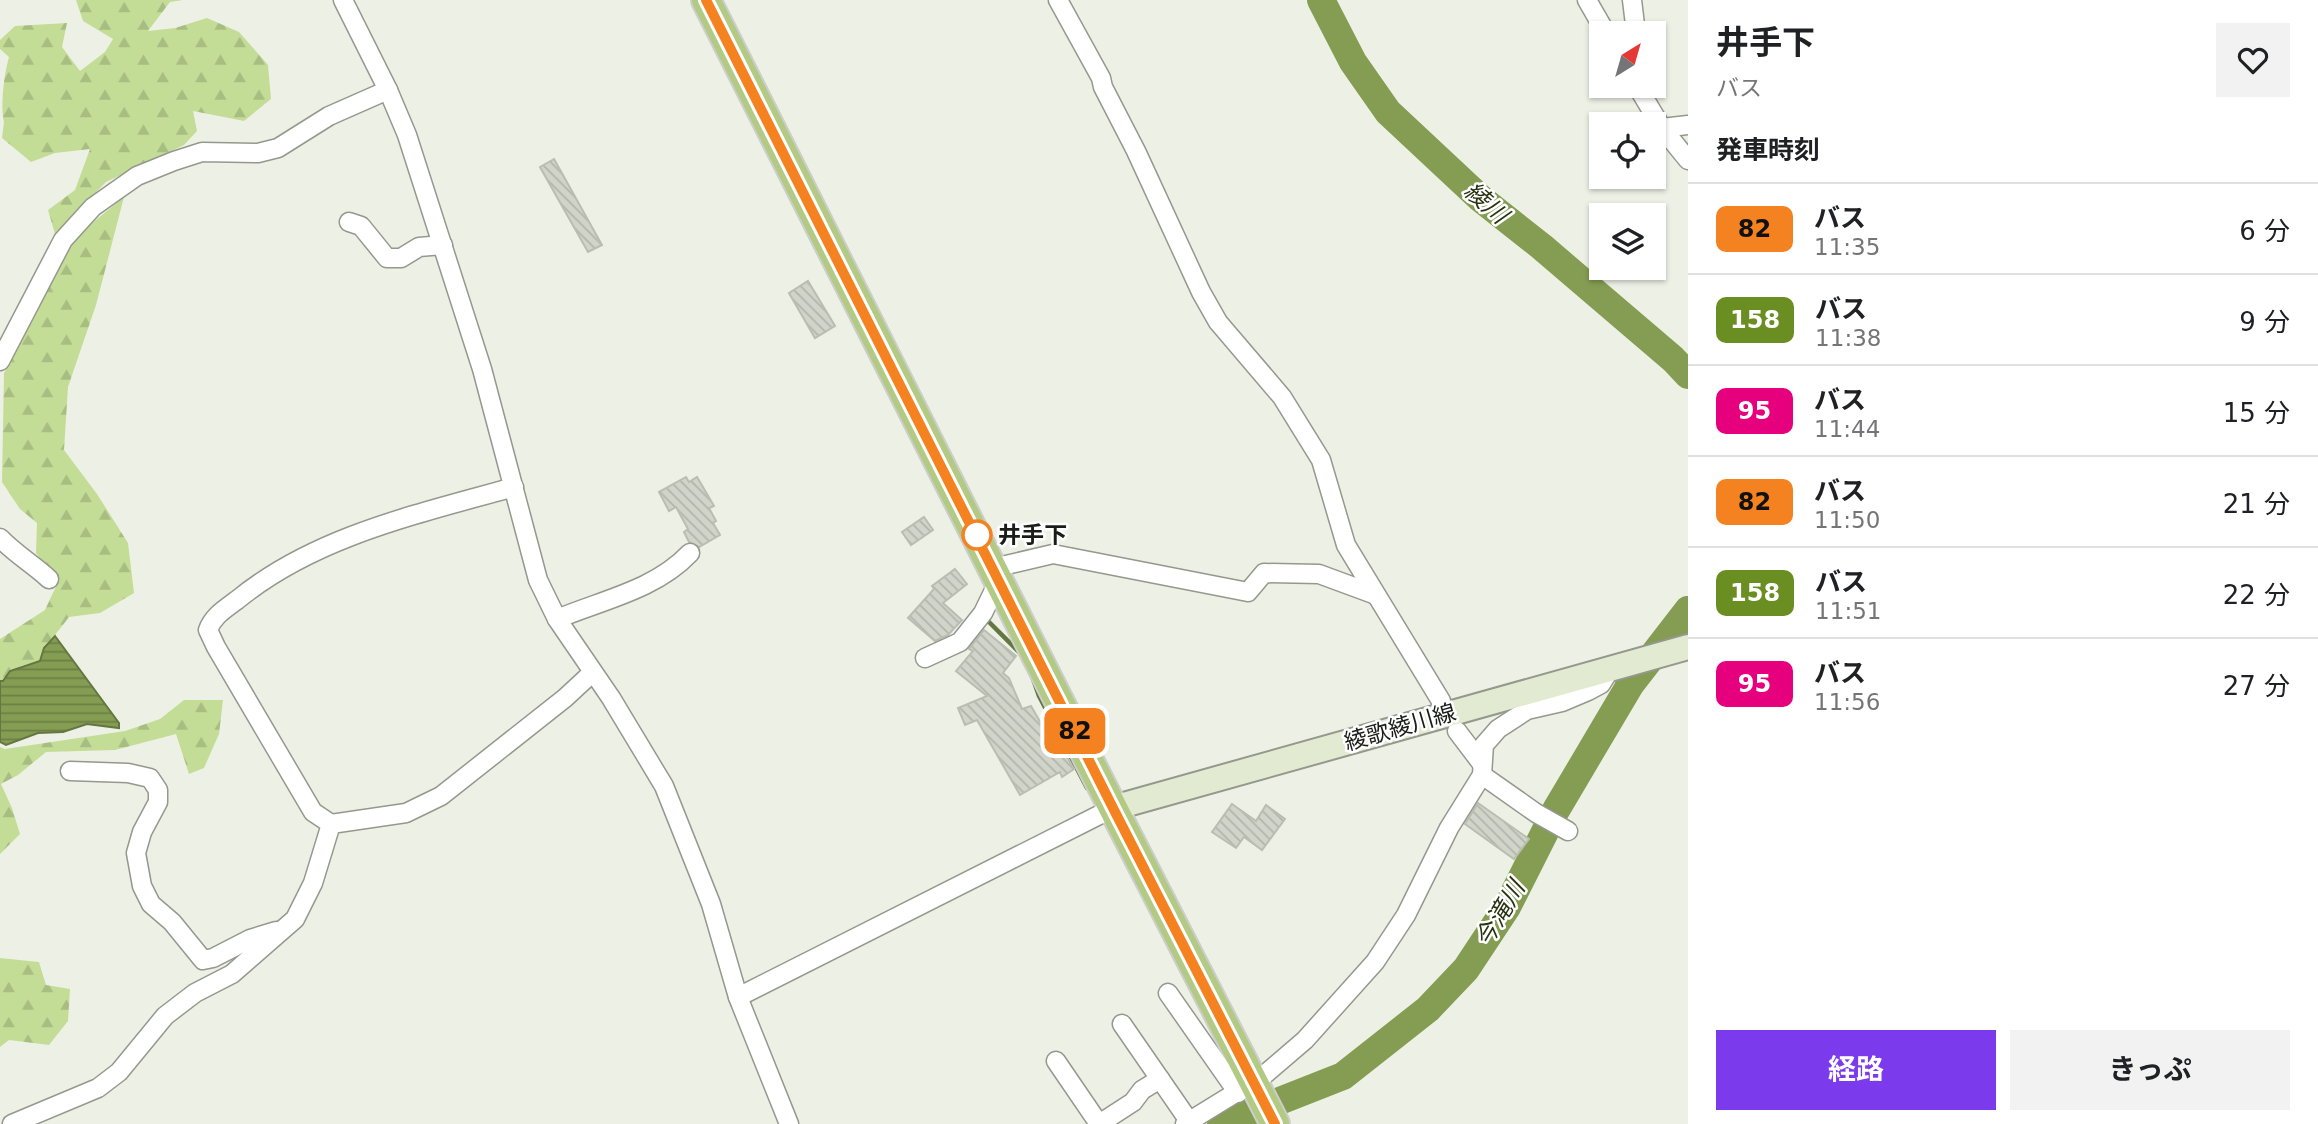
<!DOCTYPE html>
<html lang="ja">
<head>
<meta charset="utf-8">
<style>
	body { margin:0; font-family:"DejaVu Sans","Noto Sans JP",sans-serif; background:#f2f2f2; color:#202124; height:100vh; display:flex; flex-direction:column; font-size:26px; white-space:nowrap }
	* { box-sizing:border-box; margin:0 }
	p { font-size:23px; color:#757577 }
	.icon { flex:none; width:38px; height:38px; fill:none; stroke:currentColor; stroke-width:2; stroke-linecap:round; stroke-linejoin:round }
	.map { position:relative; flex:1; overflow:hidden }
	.side { display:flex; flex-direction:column; background:#fff; width:630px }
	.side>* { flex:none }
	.badge { padding:0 14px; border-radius:10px; font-size:24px; line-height:46px }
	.needle { width:46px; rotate:37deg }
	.tools { position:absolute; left:1589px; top:21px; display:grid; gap:14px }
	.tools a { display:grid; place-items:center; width:77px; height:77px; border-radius:0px; background:#fff; box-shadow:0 2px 5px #0004; font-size:35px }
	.map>.badge { position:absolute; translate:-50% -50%; box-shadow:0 0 0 4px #fff }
	h2 { padding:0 28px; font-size:26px; line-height:63px }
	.round { display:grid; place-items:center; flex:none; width:74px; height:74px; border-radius:0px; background:#f2f2f2 }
	.headline { display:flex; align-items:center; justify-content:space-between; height:119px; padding:0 28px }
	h1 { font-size:33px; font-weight:700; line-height:52px }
	.action { display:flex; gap:14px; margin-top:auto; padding:14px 28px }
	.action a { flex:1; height:80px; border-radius:0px; background:#7c3aed; color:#fff; font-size:28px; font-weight:700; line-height:80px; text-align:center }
	.action a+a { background:#f2f2f2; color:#202124 }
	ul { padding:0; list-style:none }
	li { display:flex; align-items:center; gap:21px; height:91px; padding:0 28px; border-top:2px solid #e0e0e0 }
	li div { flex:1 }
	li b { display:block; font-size:26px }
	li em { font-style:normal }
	li .badge { min-width:77px; font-weight:700; text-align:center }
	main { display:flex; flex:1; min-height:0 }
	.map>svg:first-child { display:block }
	.forest { fill:url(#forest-firs) }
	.water { fill:url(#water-rules); stroke:#647641; stroke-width:2 }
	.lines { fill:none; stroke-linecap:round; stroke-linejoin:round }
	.stream { stroke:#647641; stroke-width:4.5 }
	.river { stroke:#849d52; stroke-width:28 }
	.building { fill:url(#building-back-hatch); stroke:#b9beb2; stroke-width:2 }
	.minor-casing { stroke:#94988d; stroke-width:21 }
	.secondary-casing { stroke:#94988d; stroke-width:28 }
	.trunk-casing { stroke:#cdcdcc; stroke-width:32 }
	.minor { stroke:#fff; stroke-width:18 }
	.secondary { stroke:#e2ebd1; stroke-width:24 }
	.trunk { stroke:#b3ca84; stroke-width:28 }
	.line-casing { stroke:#fff; stroke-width:16 }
	.line { stroke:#f58220; stroke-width:10 }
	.stop-dot { fill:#fff; stroke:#f58220; stroke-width:3.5 }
	.labels { text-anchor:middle; stroke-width:5; stroke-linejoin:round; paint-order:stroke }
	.stop-label { font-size:23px; font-weight:bold; fill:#1a1c18; stroke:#fff; text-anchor:start }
	.street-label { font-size:23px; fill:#1a1c18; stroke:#fff }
	.water-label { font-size:24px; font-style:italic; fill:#283312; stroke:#fff }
</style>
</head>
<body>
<main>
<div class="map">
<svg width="1688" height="1124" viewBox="0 0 1688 1124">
	<defs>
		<pattern id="forest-firs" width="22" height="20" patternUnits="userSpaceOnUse" patternTransform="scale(1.75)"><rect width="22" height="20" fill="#c4dd96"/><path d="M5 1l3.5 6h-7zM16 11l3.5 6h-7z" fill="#a8bd81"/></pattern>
		<pattern id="water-rules" width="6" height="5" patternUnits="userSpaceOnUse" patternTransform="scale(1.75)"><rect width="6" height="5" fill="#849d52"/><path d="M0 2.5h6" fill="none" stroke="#6b7f43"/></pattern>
		<pattern id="building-back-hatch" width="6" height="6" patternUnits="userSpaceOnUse" patternTransform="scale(1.75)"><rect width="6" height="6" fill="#d0d4c9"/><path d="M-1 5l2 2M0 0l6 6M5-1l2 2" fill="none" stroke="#b2b5ac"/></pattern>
	</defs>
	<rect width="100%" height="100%" fill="#edf1e5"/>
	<g class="forest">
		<path d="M76,0h107l-13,2 -22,29 27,-3 32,-10 32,14 29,33 3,34 -27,22 -51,-10 4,20 -13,14 -78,37 -51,52 -7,-24 27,-20 15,-41 -35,4 -24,9 -29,-24 2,-16c-4,-14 0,-48 5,-65l-9,-8v-9l15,-14 52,-3 -5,24 18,24 25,-19 8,-13 -30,-18z"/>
		<path d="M124,197l-28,108 -28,82 -4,63 33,44 31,49 6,50 -34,20 -31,4c-10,14 -24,28 -29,44l-19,5 -18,16 -3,-1v-42l45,-29 13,-28 -22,-29 1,-30 -17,-14 -18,-27 2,-109 71,-136z"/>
		<path d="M184,700h39l-4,34 -15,34 -15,6 -13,-40 -61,16 -69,2 -28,23 -17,9 11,24 8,26 -20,20v-107l5,2 120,-18 35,-12z"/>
		<path d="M0,958l39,4 7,23 24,4 -2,32 -19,24 -40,-5 -9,7z"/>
	</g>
	<path class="water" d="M55,636l64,87v5l-32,-4 -24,8 -25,1 -32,12 -6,-3v-61h3l7,-10 30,-10 4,-13z"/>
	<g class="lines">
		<g class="stream">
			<path d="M985,618l35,35"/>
			<path d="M1033,679l6,17 48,92"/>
		</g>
		<g class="river">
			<path d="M1321,0l32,62 35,50 92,86 62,49 131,112 15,16"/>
			<path d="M1221,1124l122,-48 85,-67 38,-40 41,-62 49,-97 74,-125 58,-75"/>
		</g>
	</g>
	<g class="building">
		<path d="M554,159l48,86 -14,7 -48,-85z"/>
		<path d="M808,281l27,45 -20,12 -26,-45z"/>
		<path d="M686,477l3,5 8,-5 17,29 -5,2 7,13 -3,2 7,12 -21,12 -10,-5 -5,-10 4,-3 -12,-22 -7,4 -10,-19z"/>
		<path d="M924,517l9,13 -22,15 -9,-13z"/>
		<path d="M955,569l12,15 -24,19 19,17 -14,15 -13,6 -27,-23 26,-29 -2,-3z"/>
		<path d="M984,630l32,26 -13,17 6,5 13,31 9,-3 23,40 6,-1 14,24 -12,8 -2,-5 -40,23 -43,-75 -12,5 -7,-17 29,-12 -31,-25 17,-20 -4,-2z"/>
		<path d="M1478,803l51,36 -15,20 -49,-35z"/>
		<path d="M1232,804l24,17 10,-16 19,14 -23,31 -18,-13 -8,11 -24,-16z"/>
	</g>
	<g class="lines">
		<g class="minor-casing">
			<g id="minor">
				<path d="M343,0l45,90 19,45 75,234 56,211 19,39 54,79 53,88 47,118 27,93 51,127"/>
				<path d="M1058,0l43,78 2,9 33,64 65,141 17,30 64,75 39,63 25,85 95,156"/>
				<path d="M1587,0l19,33"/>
				<path d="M1632,0l4,33"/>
				<path d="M1637,86l25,42 26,32"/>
				<path d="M1662,128l26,-3"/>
				<path d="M349,222l12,4 26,32h14l18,-11 24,-2"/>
				<path d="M0,361l63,-121 30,-33 44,-31 37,-15 28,-9 56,1 20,-5 51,-32 59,-26"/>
				<path d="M0,538c15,16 33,26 49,41"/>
				<path d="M993,568l60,-14 195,38 16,-19 55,1 57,21"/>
				<path d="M557,619c45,-19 98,-29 133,-66"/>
				<path d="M925,658l35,-16 23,-29 16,-33"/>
				<path d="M1457,731l25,33"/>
				<path d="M70,771l58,2 22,5 8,12v12l-16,30 -6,21 6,33 9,18 21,18 31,38 10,-2 37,-19 26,-8"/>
				<path d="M1482,775l54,38 32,18"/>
				<path d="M331,824l-18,-12 -97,-165 -8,-17c5,-14 17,-21 29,-30 78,-64 181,-86 277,-113"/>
				<path d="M1168,993l70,100"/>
				<path d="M738,997l375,-189"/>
				<path d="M1122,1024l67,97"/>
				<path d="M1056,1061l43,63 34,-22 9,-12 18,-11"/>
				<path d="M12,1124l86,-36 21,-16 46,-56 30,-23 37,-19 63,-55 18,-36 18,-59 75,-11 35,-17 124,-98 27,-25"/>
				<path d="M1185,1124l78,-48 42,-36 70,-78 31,-47 43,-87 33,-53 2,-30 14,-16 29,-19 35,-8 26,-11 13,-7 10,-16"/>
			</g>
		</g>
		<g class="secondary-casing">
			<path id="secondary" d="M1113,808l575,-161"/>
		</g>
		<g class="trunk-casing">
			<path id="trunk" d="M706,0l407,808 162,316"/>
		</g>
		<use href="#minor" class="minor"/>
		<use href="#secondary" class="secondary"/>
		<use href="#trunk" class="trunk"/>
	</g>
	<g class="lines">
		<g class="line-casing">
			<path id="line" d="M706,0l407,808 162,316"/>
		</g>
		<use href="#line" class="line"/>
	</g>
	<circle class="stop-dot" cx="977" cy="535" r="14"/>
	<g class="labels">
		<g class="stop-label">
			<text x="998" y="543">井手下</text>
		</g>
		<g class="street-label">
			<text transform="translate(1400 727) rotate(-16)" y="8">綾歌綾川線</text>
		</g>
		<g class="water-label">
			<text transform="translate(1486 203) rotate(41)" y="8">綾川</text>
			<text transform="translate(1500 914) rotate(-59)" y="8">今滝川</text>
		</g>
	</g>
</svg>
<div class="tools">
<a><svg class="needle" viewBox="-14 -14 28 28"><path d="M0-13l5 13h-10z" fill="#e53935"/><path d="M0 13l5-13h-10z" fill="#757577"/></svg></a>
<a><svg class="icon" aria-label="locate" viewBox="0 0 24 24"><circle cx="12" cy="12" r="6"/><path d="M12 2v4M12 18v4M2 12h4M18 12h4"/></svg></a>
<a><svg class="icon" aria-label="layers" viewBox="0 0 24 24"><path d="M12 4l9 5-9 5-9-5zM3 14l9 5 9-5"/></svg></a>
</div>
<b class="badge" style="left:1075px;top:731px;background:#f58220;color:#111">82</b>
</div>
<section class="side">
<div class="headline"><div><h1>井手下</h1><p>バス</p></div><a class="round"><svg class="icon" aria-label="heart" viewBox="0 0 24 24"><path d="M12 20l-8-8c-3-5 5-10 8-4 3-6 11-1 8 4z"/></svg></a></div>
<h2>発車時刻</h2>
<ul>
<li><span class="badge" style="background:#f58220;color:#111">82</span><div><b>バス</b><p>11:35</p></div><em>6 分</em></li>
<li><span class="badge" style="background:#6b8e23;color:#fff">158</span><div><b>バス</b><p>11:38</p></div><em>9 分</em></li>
<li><span class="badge" style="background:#e6007e;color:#fff">95</span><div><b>バス</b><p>11:44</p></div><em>15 分</em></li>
<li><span class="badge" style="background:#f58220;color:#111">82</span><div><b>バス</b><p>11:50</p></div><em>21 分</em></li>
<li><span class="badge" style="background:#6b8e23;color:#fff">158</span><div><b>バス</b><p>11:51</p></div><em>22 分</em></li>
<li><span class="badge" style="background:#e6007e;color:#fff">95</span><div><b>バス</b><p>11:56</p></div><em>27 分</em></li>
</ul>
<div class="action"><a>経路</a><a>きっぷ</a></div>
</section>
</main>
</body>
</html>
